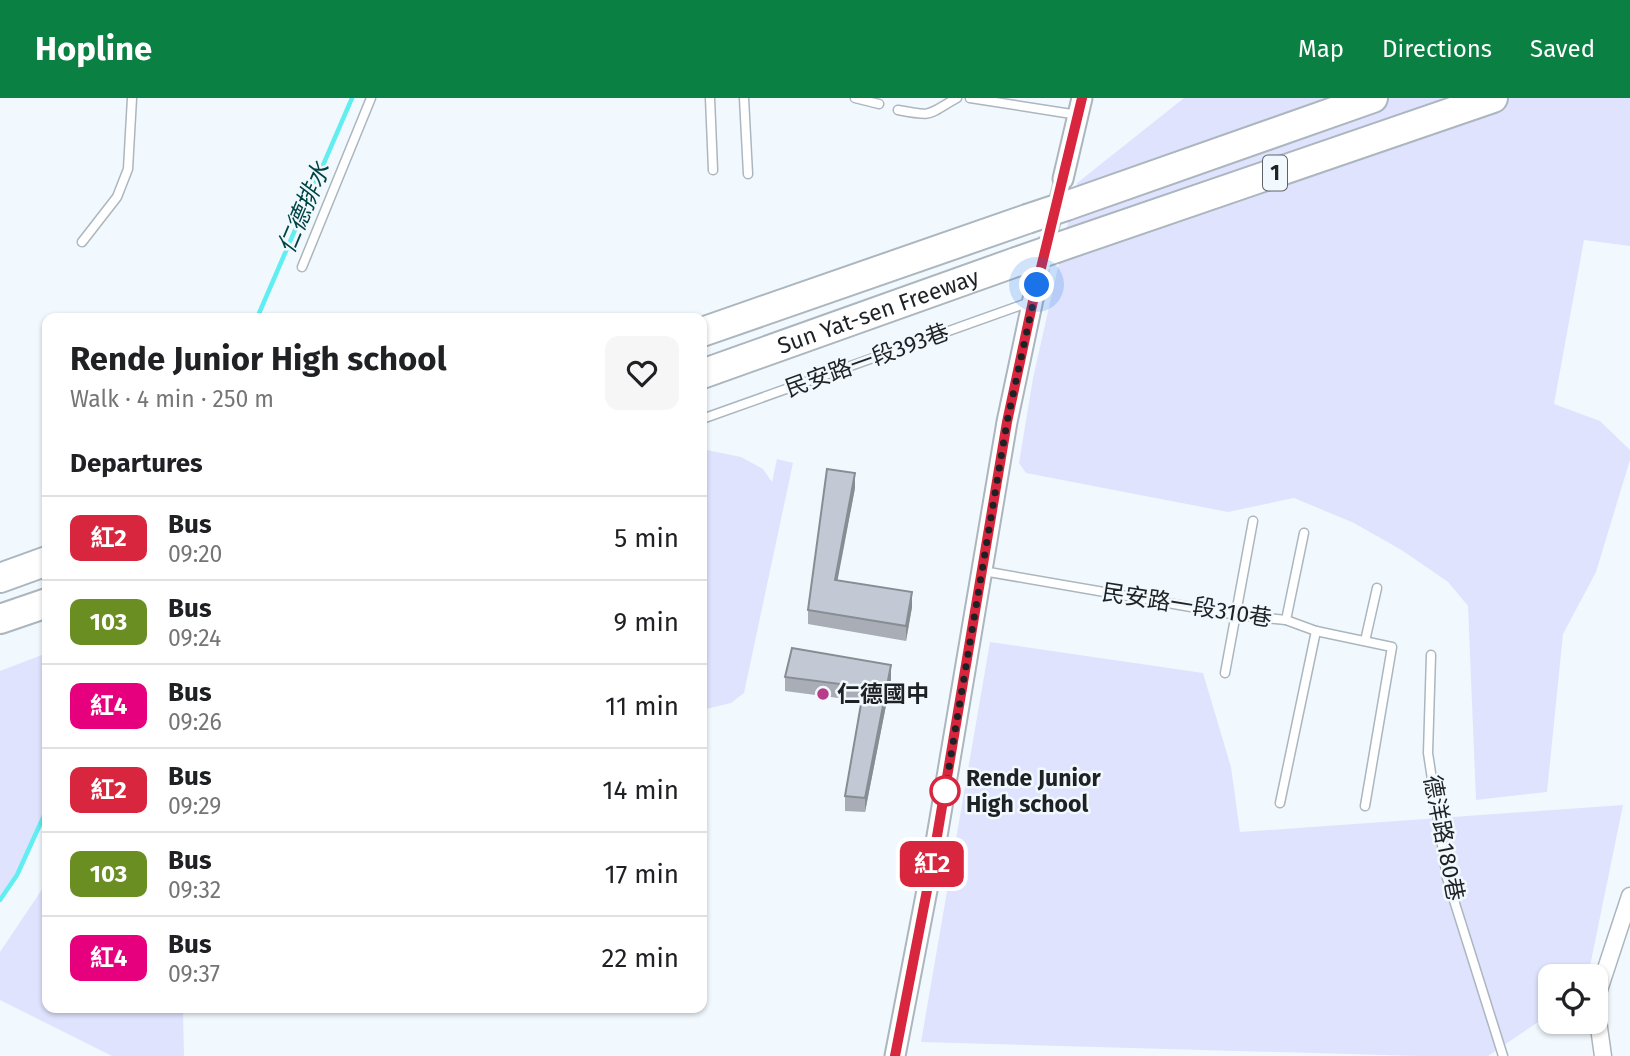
<!DOCTYPE html>
<html lang="en">
<head>
<meta charset="utf-8">
<style>
	body { margin:0; font-family:"Fira Sans","Noto Sans TC",sans-serif; background:#f6f6f6; color:#202124; height:100vh; display:flex; flex-direction:column; font-size:26px; white-space:nowrap }
	* { box-sizing:border-box; margin:0 }
	p { font-size:23px; color:#757577 }
	.icon { flex:none; width:38px; height:38px; fill:none; stroke:currentColor; stroke-width:2; stroke-linecap:round; stroke-linejoin:round }
	.map { position:relative; flex:1; overflow:hidden }
	.drawer { position:absolute; left:42px; top:215px; width:665px; height:700px; display:flex; flex-direction:column; background:#fff; border-radius:14px; box-shadow:0 2px 5px #0004 }
	.drawer>* { flex:none }
	.badge { padding:0 14px; border-radius:10px; font-size:24px; line-height:46px }
	.fabs { position:absolute; left:1538px; top:866px; display:grid; gap:14px }
	.fabs a { display:grid; place-items:center; width:70px; height:70px; border-radius:14px; background:#fff; box-shadow:0 2px 5px #0004; font-size:35px }
	.you { position:absolute; width:35px; height:35px; margin:-18px; border:5px solid #fff; border-radius:50%; background:#1a73e8; box-shadow:0 0 0 10px #1a73e833 }
	.map>.badge { position:absolute; translate:-50% -50%; box-shadow:0 0 0 4px #fff }
	h2 { padding:0 28px; font-size:26px; line-height:63px }
	.round { display:grid; place-items:center; flex:none; width:74px; height:74px; border-radius:14px; background:#f6f6f6 }
	.headline { display:flex; align-items:center; justify-content:space-between; height:119px; padding:0 28px }
	h1 { font-size:33px; font-weight:700; line-height:52px }
	ul { padding:0; list-style:none }
	li { display:flex; align-items:center; gap:21px; height:84px; padding:0 28px; border-top:2px solid #e0e0e0 }
	li div { flex:1 }
	li b { display:block; font-size:26px }
	li em { font-style:normal }
	li .badge { min-width:77px; font-weight:700; text-align:center }
	header { display:flex; align-items:center; gap:42px; box-sizing:border-box; height:98px; padding:0 35px; background:#0b8043; color:#fff }
	header strong { font-size:33px }
	nav { display:flex; gap:38px; margin-inline-start:auto; font-size:24px }
	.map>svg:first-child { display:block }
	.grass { fill:#e0e3fd }
	.lines { fill:none; stroke-linecap:round; stroke-linejoin:round }
	.stream { stroke:#61eef0; stroke-width:4.5 }
	.tertiary-tunnel { stroke:#c8ced3; stroke-width:19; stroke-dasharray:19 10; stroke-linecap:butt }
	.service-casing { stroke:#abb6be; stroke-width:11 }
	.minor-casing { stroke:#abb6be; stroke-width:19 }
	.tertiary-casing { stroke:#abb6be; stroke-width:23 }
	.motorway-casing { stroke:#abb6be; stroke-width:32 }
	.service { stroke:#fff; stroke-width:8 }
	.minor { stroke:#fff; stroke-width:16 }
	.tertiary { stroke:#fff; stroke-width:19 }
	.motorway { stroke:#fff; stroke-width:28 }
	.motorway-bridge-casing { stroke:#abb6be; stroke-width:32; stroke-linecap:butt }
	.motorway-bridge { stroke:#fff; stroke-width:28 }
	.wall { fill:#a8adb6 }
	.shaded-wall { fill:#888d94 }
	.building { fill:#c3c9d4; stroke:#888d94; stroke-width:2 }
	.line-casing { stroke:#fff; stroke-width:16 }
	.line { stroke:#d7263d; stroke-width:10 }
	.walk { stroke:#1e2225; stroke-width:7; stroke-dasharray:0 12.6 }
	.poi-dot { fill:#b93c8b; stroke:#f2f9fe; stroke-width:2.5 }
	.stop-dot { fill:#fff; stroke:#d7263d; stroke-width:3.5 }
	.labels { text-anchor:middle; stroke-width:5; stroke-linejoin:round; paint-order:stroke }
	.shield { fill:#f2f9fe; stroke:#5e6266; stroke-width:2 }
	.shield-label { font-size:21px; font-weight:bold; fill:#1e2225 }
	.street-label { font-size:23px; fill:#1e2225; stroke:#f2f9fe }
	.poi-label { font-size:23px; font-weight:bold; fill:#1e2225; stroke:#f2f9fe; text-anchor:start }
	.stop-label { font-size:23px; font-weight:bold; fill:#1e2225; stroke:#f2f9fe; text-anchor:start }
	.water-label { font-size:24px; font-style:italic; fill:#004546; stroke:#f2f9fe }
</style>
</head>
<body>
<header>
<strong>Hopline</strong>
<nav><a>Map</a><a>Directions</a><a>Saved</a></nav>
</header>
<div class="map">
<svg width="1630" height="958" viewBox="0 0 1630 958">
	<rect width="100%" height="100%" fill="#f2f9fe"/>
	<g class="grass">
		<path d="M1184,0h446v148l-46,-6 -30,164 46,17 30,29v10l-34,112 -33,62 -16,158 -71,8 -8,-194 -20,-24 -45,-31 -49,-28 -60,-25 -66,14 -202,-39 -7,-10 14,-85 44,-195z"/>
		<path d="M702,351l39,8 22,12 9,13 5,-23 16,4 -49,230 -13,10 -29,7z"/>
		<path d="M990,544l213,31 28,94 9,65 383,-27 -35,171h-38v38l-62,42h-71l-496,-14z"/>
		<path d="M47,555v156l-30,66 -17,25v-229z"/>
		<path d="M47,784v126h136l1,48h-72l-112,-56v-48z"/>
	</g>
	<g class="lines">
		<g class="stream">
			<path d="M257,220l95,-220"/>
			<path d="M0,802l17,-25 30,-66"/>
		</g>
		<path class="tertiary-tunnel" d="M1036,187l27,-106"/>
		<g class="service-casing">
			<g id="service">
				<path d="M710,0l3,72"/>
				<path d="M744,0l4,76"/>
				<path d="M855,0l24,6"/>
				<path d="M970,0l108,17"/>
				<path d="M898,12c37,7 28,5 59,-12"/>
				<path d="M82,144l35,-45 11,-28 4,-71"/>
				<path d="M302,169l69,-169"/>
				<path d="M702,321l328,-117"/>
				<path d="M983,473l254,44 49,5 30,11 76,16 -27,159"/>
				<path d="M1286,522l18,-87"/>
				<path d="M1365,543l12,-53"/>
				<path d="M1431,557l-3,98 19,125 56,178"/>
				<path d="M1225,575l28,-152"/>
				<path d="M1280,705l36,-172"/>
			</g>
		</g>
		<g class="minor-casing">
			<g id="minor">
				<path d="M1596,901l34,-103"/>
				<path d="M1596,908l7,50"/>
			</g>
		</g>
		<g class="tertiary-casing">
			<g id="tertiary">
				<path d="M1063,81l19,-81"/>
				<path d="M895,958l39,-202 73,-432 29,-137"/>
			</g>
		</g>
		<g class="motorway-casing">
			<g id="motorway">
				<path d="M1066,108l307,-108"/>
				<path d="M1056,150l437,-150"/>
				<path d="M702,234l325,-113"/>
				<path id="s1" d="M702,276l314,-112"/>
				<path d="M0,480l47,-17"/>
				<path d="M0,521l47,-16"/>
			</g>
		</g>
		<use href="#service" class="service"/>
		<use href="#minor" class="minor"/>
		<use href="#tertiary" class="tertiary"/>
		<use href="#motorway" class="motorway"/>
		<g class="motorway-bridge-casing">
			<g id="motorway-bridge">
				<path d="M1027,121l39,-13"/>
				<path d="M1016,164l40,-14"/>
			</g>
		</g>
		<use href="#motorway-bridge" class="motorway-bridge"/>
	</g>
	<g class="wall">
		<path d="M855,390l-18,92 75,27 -6,34 -98,-17v-14z"/>
		<path d="M785,579l106,3 -26,132 -20,-1v-15l16,-95 -76,-10z"/>
	</g>
	<g class="shaded-wall">
		<path d="M855,375v15l-20,106v-14z"/>
		<path d="M912,494v15l-6,34v-15z"/>
		<path d="M891,567v15l-26,132v-14z"/>
	</g>
	<g class="building">
		<path d="M827,371l28,4 -20,107 77,12 -6,34 -98,-16z"/>
		<path d="M792,550l99,17 -26,133 -20,-2 19,-109 -79,-10z"/>
	</g>
	<g class="lines">
		<g class="line-casing">
			<path id="line" d="M895,958l39,-202 73,-432 26,-121 49,-203"/>
		</g>
		<use href="#line" class="line"/>
		<path class="walk" d="M945,693l62,-369 30,-137"/>
	</g>
	<circle class="poi-dot" cx="823" cy="596" r="7"/>
	<circle class="stop-dot" cx="945" cy="693" r="14"/>
	<g class="labels">
		<rect class="shield" x="1263" y="57.5" width="24" height="35" rx="5"/>
		<g class="shield-label">
			<text x="1275" y="82">1</text>
		</g>
		<g class="street-label">
			<text dy="8" stroke="none"><textPath href="#s1" startOffset="187">Sun Yat-sen Freeway</textPath></text>
			<text transform="translate(867 262) rotate(-20)" y="8">民安路一段393巷</text>
			<text transform="translate(1187 507) rotate(9)" y="8">民安路一段310巷</text>
			<text transform="translate(1444 740) rotate(79)" y="8">德洋路180巷</text>
		</g>
		<g class="poi-label">
			<text x="837" y="604">仁德國中</text>
		</g>
		<g class="stop-label">
			<text x="966" y="688">Rende Junior<tspan x="966" dy="26">High school</tspan></text>
		</g>
		<g class="water-label">
			<text transform="translate(304 110) rotate(-67)" y="8">仁德排水</text>
		</g>
	</g>
</svg>
<div class="fabs">
<a><svg class="icon" aria-label="locate" viewBox="0 0 24 24"><circle cx="12" cy="12" r="6"/><path d="M12 2v4M12 18v4M2 12h4M18 12h4"/></svg></a>
</div>
<div class="you" style="left:1037px;top:187px"></div>
<b class="badge" style="left:932px;top:766px;background:#d7263d;color:#fff">紅2</b>
<section class="drawer">
<div class="headline"><div><h1>Rende Junior High school</h1><p>Walk · 4 min · 250 m</p></div><a class="round"><svg class="icon" aria-label="heart" viewBox="0 0 24 24"><path d="M12 20l-8-8c-3-5 5-10 8-4 3-6 11-1 8 4z"/></svg></a></div>
<h2>Departures</h2>
<ul>
<li><span class="badge" style="background:#d7263d;color:#fff">紅2</span><div><b>Bus</b><p>09:20</p></div><em>5 min</em></li>
<li><span class="badge" style="background:#6b8e23;color:#fff">103</span><div><b>Bus</b><p>09:24</p></div><em>9 min</em></li>
<li><span class="badge" style="background:#e6007e;color:#fff">紅4</span><div><b>Bus</b><p>09:26</p></div><em>11 min</em></li>
<li><span class="badge" style="background:#d7263d;color:#fff">紅2</span><div><b>Bus</b><p>09:29</p></div><em>14 min</em></li>
<li><span class="badge" style="background:#6b8e23;color:#fff">103</span><div><b>Bus</b><p>09:32</p></div><em>17 min</em></li>
<li><span class="badge" style="background:#e6007e;color:#fff">紅4</span><div><b>Bus</b><p>09:37</p></div><em>22 min</em></li>
</ul>
</section>
</div>
</body>
</html>
